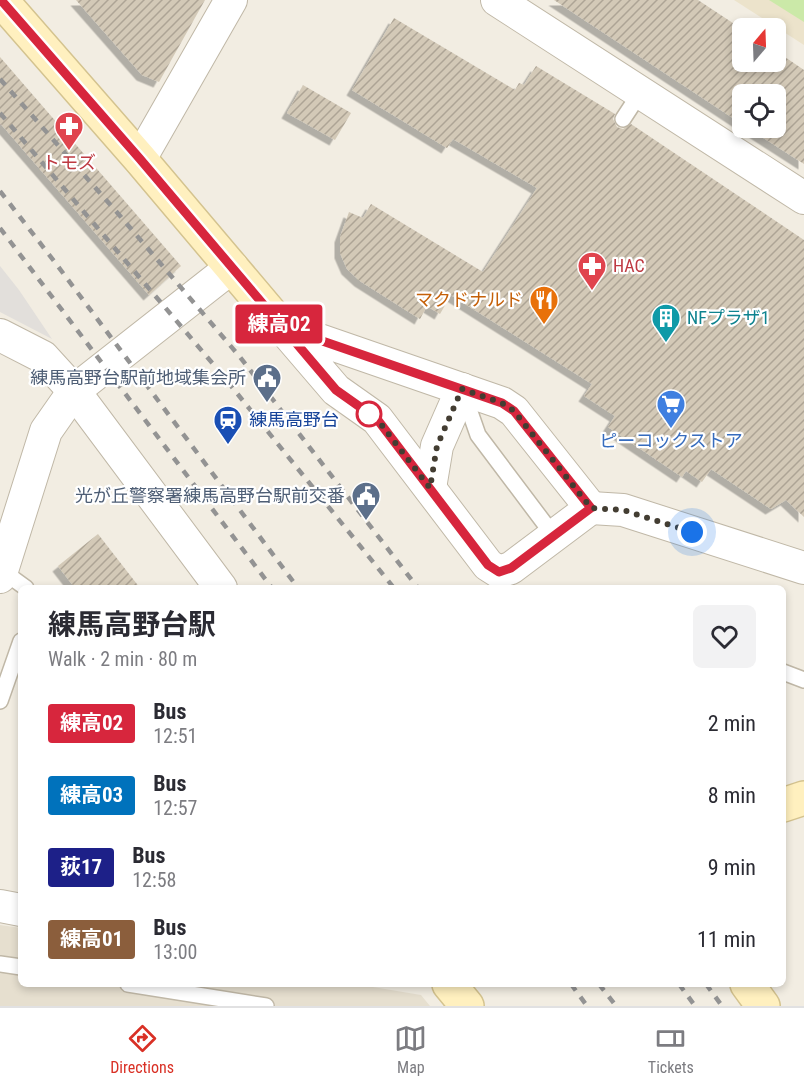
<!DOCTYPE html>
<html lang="en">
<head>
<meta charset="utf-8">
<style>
	body { margin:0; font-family:"Roboto Condensed","Noto Sans JP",sans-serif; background:#f2f2f3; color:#2b2b33; height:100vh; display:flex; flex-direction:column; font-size:22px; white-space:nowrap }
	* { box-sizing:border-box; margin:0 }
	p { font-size:20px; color:#7c7c81 }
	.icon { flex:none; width:33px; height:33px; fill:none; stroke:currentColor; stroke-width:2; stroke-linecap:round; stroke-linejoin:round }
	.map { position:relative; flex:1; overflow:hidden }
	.panel { position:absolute; left:18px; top:585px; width:768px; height:402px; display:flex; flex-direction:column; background:#fff; border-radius:9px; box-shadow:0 3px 9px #0003 }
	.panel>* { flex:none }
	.badge { padding:0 12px; border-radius:4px; font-size:21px; line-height:39px }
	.needle { width:39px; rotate:19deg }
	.tools { position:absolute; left:732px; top:18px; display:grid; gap:12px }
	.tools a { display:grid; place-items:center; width:54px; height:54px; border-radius:9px; background:#fff; box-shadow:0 3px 9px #0003; font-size:30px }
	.you { position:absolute; width:30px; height:30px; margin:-15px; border:4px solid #fff; border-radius:50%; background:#1a73e8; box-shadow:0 0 0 9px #1a73e833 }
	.map>.badge { position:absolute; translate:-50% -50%; box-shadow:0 0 0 3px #fff }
	.round { display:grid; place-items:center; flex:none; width:63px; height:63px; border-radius:9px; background:#f2f2f3 }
	.summary { display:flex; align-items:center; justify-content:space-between; height:102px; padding:0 30px }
	h1 { font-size:28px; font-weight:700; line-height:45px }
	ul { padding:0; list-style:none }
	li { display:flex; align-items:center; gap:18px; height:72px; padding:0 30px }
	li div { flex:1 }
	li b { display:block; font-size:22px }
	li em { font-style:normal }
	li .badge { min-width:66px; font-weight:700; text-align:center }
	.menu { display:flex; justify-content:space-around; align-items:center; height:84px; border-top:2px solid #e1e1e2; background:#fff; font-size:16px; color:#7c7c81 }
	.menu a { display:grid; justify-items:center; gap:3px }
	.menu .active { color:#d93025 }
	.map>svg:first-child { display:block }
	.residential { fill:#e6dfcf }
	.education { fill:#ece3cb }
	.pitch { fill:#cbe9a8 }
	.parking { fill:#e2dfdb }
	.building { fill:url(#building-hatch); filter:url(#shadow) }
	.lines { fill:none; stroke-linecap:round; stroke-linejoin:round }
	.lane-casing { stroke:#c0b8a7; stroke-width:18 }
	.street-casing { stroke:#c0b8a7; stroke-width:34 }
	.secondary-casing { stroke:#d4c38f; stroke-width:36 }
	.lane { stroke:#fff; stroke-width:15 }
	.street { stroke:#fff; stroke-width:32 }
	.secondary { stroke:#fff0bf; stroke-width:33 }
	.rail { stroke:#939393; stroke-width:4.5; stroke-dasharray:8 8; stroke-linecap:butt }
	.line-casing { stroke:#fff; stroke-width:14 }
	.line { stroke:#d7263d; stroke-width:9 }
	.walk { stroke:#433d32; stroke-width:6; stroke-dasharray:0 10.8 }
	.stop-dot { fill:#fff; stroke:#d7263d; stroke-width:3 }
	.labels { text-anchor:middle; stroke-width:4.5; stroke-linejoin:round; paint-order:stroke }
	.health-label { font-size:18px; fill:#be3a42; stroke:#fff }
	.food-label { font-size:18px; fill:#c56008; stroke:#fff; text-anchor:end }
	.culture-label { font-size:18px; fill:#0d838f; stroke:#fff; text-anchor:start }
	.service-label { font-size:18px; fill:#4e5e75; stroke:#fff; text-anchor:end }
	.transit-label { font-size:18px; fill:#164399; stroke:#fff; text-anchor:start }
	.shop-label { font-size:18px; fill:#366cbe; stroke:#fff }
</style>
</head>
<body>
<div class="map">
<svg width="804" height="1006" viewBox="0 0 804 1006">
	<defs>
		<pattern id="building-hatch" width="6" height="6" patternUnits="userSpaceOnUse" patternTransform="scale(1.5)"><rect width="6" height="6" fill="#d3c9b7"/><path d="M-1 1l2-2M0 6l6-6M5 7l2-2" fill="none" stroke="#ada495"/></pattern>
		<filter id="shadow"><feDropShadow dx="-5.5" dy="5.5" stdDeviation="0" flood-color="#0004"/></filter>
	</defs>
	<rect width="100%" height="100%" fill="#f2ede2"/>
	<path class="residential" d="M0,925l21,3v56h334l66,11 9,11h-430z"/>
	<path class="education" d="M734,0h70v45z"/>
	<path class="pitch" d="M769,0h35v22z"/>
	<path class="parking" d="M0,266l19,24 33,49 -52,-27z"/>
	<g class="building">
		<path d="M76,0h129l-46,82 -17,-7z"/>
		<path d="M554,0h144l44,29v33h34v-11l28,19v94l-56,-36h28v-34h-34v30z"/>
		<path d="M394,18l121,72 4,-7 5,2 12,-19 79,48 -2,5 4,8 6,2 8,-5 173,116v277l-18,-17 -15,9 -60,-40 -9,13 -16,-11 -4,6 -74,-50 7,-11 -31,-20 8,-12 -141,-89 -11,19 -13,-8 -7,13 -60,-38 -13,-12 -7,-16v-16l9,-25 14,6 8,-14 112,68 54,-84 -84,-49 -6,9 -95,-58z"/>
		<path d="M0,57l181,209 -32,29 -149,-172z"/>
		<path d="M303,85l48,28 -16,27 -48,-27z"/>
		<path d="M98,534l42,54h-65l-17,-22z"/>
	</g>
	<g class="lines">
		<g class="lane-casing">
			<g id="lane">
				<path d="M623,119l17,-26"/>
				<path d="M463,392l15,43 76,101"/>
				<path d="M1,574l14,6 11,8"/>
				<path d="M783,672l21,8"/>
				<path d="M0,701l21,-60"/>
				<path d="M0,964l21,3"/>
				<path d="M128,984l138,22"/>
			</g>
		</g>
		<g class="street-casing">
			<g id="street">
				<path d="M497,0l307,198"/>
				<path d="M140,159l91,-159"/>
				<path d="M282,327l220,76 12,8 77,97 -80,60 -12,4 -11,-7 -111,-146 -41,-29z"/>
				<path d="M0,335l43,22 31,34 147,197"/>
				<path d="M430,488l7,-42 25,-57"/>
				<path d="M591,508l32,2 181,58"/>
				<path d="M0,577l46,-146 28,-40 158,-124"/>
				<path d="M0,906l21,4"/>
			</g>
		</g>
		<g class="secondary-casing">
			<g id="secondary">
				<path d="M1,0l139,159 142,168"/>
				<path d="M783,805l21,-7"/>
				<path d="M449,984l18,22"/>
				<path d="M747,984l16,22"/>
			</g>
		</g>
		<use href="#lane" class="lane"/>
		<use href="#street" class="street"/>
		<use href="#secondary" class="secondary"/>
		<g class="rail">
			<path d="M0,79l121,138 119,140 178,231"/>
			<path d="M0,113l219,258 175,217"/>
			<path d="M0,191l57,74 241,323"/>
			<path d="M0,228l272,360"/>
			<path d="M571,984l16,22"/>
			<path d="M599,984l17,22"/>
			<path d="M679,984l16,22"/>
			<path d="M706,984l16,22"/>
		</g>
	</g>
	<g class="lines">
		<g class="line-casing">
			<path id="line" d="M1,0l139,159 196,231 41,29 111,146 11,7 12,-4 80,-60 -77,-97 -12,-8 -197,-68"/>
		</g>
		<use href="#line" class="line"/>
		<path class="walk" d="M369,414l-6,-4 14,9 53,69 7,-42 25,-57 40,14 12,8 77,97 32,2 69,22"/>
	</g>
	<defs>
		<g id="pharmacy-pin" transform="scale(1.5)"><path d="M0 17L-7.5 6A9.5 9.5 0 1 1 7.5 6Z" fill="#e0444e" stroke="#fff"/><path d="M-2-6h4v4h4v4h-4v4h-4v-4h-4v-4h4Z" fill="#fff"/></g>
		<g id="restaurant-pin" transform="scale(1.5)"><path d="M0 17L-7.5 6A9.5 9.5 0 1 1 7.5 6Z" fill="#e8710a" stroke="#fff"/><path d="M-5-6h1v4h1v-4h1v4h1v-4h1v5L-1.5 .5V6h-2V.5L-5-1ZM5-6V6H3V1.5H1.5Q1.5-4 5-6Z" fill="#fff"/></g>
		<g id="building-pin" transform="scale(1.5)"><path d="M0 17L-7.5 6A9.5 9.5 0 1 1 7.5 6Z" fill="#0f9aa8" stroke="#fff"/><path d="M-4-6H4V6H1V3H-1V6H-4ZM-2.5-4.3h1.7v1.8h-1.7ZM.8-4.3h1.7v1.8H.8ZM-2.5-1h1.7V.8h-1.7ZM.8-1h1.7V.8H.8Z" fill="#fff"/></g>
		<g id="civic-pin" transform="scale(1.5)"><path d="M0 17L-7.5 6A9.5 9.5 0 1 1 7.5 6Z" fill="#5c6f8a" stroke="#fff"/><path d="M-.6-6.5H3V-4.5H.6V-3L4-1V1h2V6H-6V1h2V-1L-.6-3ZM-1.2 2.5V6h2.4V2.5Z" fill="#fff"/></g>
		<g id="supermarket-pin" transform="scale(1.5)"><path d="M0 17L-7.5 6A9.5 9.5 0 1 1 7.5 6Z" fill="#3f7fe0" stroke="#fff"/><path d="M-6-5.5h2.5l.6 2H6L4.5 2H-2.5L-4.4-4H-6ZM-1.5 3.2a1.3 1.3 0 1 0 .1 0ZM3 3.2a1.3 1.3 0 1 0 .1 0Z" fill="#fff"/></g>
		<g id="station-pin" transform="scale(1.5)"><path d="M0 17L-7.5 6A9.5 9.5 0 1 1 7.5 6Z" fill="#1a4fb4" stroke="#fff"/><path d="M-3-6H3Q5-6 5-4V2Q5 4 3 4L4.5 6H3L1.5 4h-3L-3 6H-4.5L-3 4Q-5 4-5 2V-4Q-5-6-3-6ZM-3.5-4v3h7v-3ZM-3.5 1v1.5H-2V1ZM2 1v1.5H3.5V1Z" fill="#fff"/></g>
	</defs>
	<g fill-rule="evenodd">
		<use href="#pharmacy-pin" x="69" y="126"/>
		<use href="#pharmacy-pin" x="592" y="266"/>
		<use href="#restaurant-pin" x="544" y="300"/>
		<use href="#building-pin" x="666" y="318"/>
		<use href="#civic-pin" x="267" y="378"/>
		<use href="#supermarket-pin" x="671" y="404"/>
		<use href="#station-pin" x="228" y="420"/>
		<use href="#civic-pin" x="366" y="496"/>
	</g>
	<circle class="stop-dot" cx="369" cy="414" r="12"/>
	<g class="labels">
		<g class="health-label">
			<text x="69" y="169">トモズ</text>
			<text x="613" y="272" text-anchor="start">HAC</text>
		</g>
		<g class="food-label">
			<text x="523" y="306">マクドナルド</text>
		</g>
		<g class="culture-label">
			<text x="687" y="324">NFプラザ1</text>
		</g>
		<g class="service-label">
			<text x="246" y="384">練馬高野台駅前地域集会所</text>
			<text x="345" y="502">光が丘警察署練馬高野台駅前交番</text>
		</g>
		<g class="transit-label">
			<text x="249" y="426">練馬高野台</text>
		</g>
		<g class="shop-label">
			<text x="671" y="447">ピーコックストア</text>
		</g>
	</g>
</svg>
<div class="tools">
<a><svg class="needle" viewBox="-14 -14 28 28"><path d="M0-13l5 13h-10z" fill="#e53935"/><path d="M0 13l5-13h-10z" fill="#7c7c81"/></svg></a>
<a><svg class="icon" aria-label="locate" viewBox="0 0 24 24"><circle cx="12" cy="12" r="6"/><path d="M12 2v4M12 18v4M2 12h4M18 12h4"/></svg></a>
</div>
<div class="you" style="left:692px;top:532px"></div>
<b class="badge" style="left:279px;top:324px;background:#d7263d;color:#fff">練高02</b>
<section class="panel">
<div class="summary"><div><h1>練馬高野台駅</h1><p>Walk · 2 min · 80 m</p></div><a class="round"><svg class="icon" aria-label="heart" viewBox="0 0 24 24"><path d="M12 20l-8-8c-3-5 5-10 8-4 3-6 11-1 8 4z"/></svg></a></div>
<ul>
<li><span class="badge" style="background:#d7263d;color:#fff">練高02</span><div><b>Bus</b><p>12:51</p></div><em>2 min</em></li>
<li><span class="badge" style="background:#0072bc;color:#fff">練高03</span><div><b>Bus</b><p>12:57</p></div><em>8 min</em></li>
<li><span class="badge" style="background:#1d2088;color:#fff">荻17</span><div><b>Bus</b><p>12:58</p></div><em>9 min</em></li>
<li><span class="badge" style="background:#8b5e3c;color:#fff">練高01</span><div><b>Bus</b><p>13:00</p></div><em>11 min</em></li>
</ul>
</section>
</div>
<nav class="menu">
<a class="active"><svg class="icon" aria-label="directions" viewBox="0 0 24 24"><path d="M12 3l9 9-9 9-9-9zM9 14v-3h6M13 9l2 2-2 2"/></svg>Directions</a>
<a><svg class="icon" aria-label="map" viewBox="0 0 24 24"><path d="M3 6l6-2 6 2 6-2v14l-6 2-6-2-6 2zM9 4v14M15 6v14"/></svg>Map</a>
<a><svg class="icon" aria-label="tickets" viewBox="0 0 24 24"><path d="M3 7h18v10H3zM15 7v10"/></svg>Tickets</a>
</nav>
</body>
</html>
